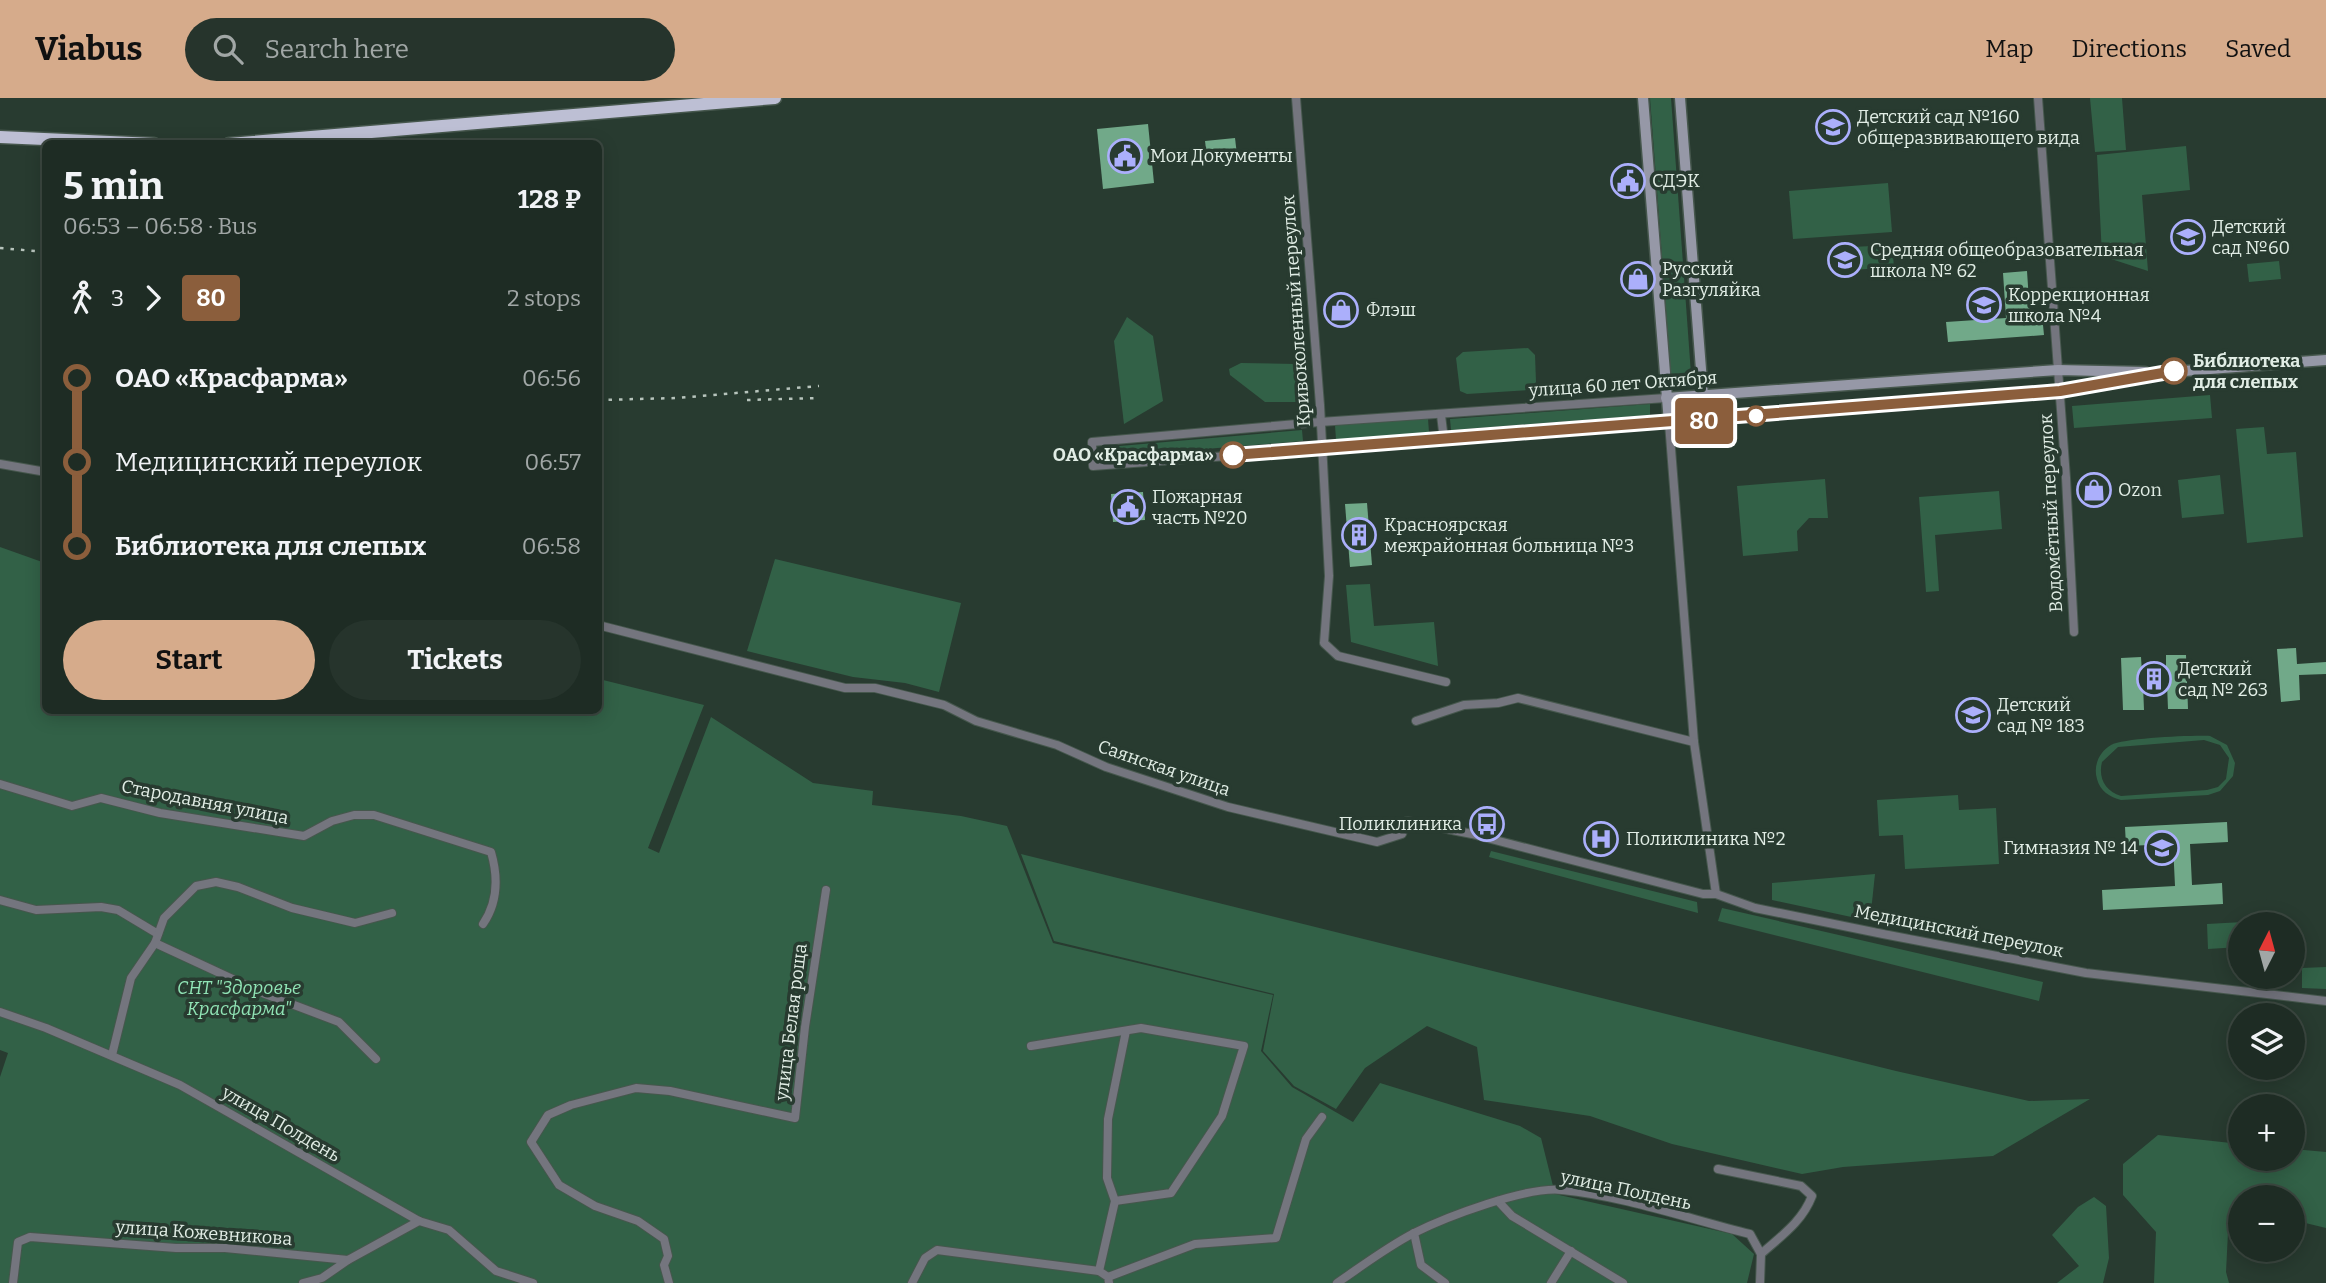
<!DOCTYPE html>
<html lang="en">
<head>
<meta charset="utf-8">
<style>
	body { margin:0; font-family:Bitter,serif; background:#26342c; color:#f1f3f6; height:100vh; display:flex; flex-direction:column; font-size:26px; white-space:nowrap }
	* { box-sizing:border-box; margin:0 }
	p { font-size:23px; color:#a1a7a6 }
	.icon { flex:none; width:38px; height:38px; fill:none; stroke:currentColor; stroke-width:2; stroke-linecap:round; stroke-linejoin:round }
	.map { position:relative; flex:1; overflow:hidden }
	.sheet { position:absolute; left:42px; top:42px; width:560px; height:574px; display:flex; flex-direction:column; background:#1e2c24; border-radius:10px; box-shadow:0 4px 18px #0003,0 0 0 2px #3c4841 }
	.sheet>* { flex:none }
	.badge { padding:0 14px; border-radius:5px; font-size:24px; line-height:46px }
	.needle { width:46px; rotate:6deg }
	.tools { position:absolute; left:2228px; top:814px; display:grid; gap:14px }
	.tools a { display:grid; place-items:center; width:77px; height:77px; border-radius:50%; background:#1e2c24; box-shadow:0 4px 18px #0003,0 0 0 2px #3c4841; font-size:35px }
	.map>.badge { position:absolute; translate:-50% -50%; box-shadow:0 0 0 4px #fff }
	.legs { display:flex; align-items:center; gap:10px; height:77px; padding:0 21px; font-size:23px }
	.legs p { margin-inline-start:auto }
	.head { display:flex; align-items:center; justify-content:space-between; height:119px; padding:0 21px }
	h1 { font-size:38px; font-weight:700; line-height:52px }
	.button { display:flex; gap:14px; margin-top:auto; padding:14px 21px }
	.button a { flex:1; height:80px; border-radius:42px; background:#d6ab8b; color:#111; font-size:28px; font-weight:700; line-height:80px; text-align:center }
	.button a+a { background:#26342c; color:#f1f3f6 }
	ul { padding:0 21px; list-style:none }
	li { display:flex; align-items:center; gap:24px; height:84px; font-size:26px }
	li i { display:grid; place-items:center; width:10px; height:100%; margin:0 9px; background:currentColor }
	li i::after { content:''; width:18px; height:18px; margin:-9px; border:5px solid; border-radius:50%; background:#1e2c24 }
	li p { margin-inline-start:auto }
	li:first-child i { background:linear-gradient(#0000 50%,currentColor 0) }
	li:last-child i { background:linear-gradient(currentColor 50%,#0000 0) }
	header { display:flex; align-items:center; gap:42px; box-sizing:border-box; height:98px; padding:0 35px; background:#d6ab8b; color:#111 }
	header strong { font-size:33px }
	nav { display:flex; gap:38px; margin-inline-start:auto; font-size:24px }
	.search { width:490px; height:63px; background:#26342c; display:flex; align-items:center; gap:18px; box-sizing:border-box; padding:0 24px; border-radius:38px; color:#a1a7a6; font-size:26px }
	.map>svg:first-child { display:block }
	.green { fill:#326147; fill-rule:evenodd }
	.building { fill:#71a989 }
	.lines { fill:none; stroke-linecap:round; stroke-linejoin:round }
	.minor-casing { stroke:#46574d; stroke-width:10 }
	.secondary-casing { stroke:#46574d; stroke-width:13 }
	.trunk-casing { stroke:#46574d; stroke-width:15 }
	.minor { stroke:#74757e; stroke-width:8 }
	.secondary { stroke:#9698a7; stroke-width:10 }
	.trunk { stroke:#bdbfd4; stroke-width:12 }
	.rail { stroke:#b7c4bc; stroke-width:2.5; stroke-dasharray:3.5 7; stroke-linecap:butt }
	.line-1-casing { stroke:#fff; stroke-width:16 }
	.line-1 { stroke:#8b5e3c; stroke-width:10 }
	.stop-1-dot { fill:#fff; stroke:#8b5e3c; stroke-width:3.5 }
	.labels { text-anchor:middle; stroke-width:7; stroke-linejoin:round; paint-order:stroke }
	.poi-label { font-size:18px; fill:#e1ede5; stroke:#283b30; text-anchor:start }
	.street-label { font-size:18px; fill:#e1ede5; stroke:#283b30 }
	.stop-label { font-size:18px; font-weight:bold; fill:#e1ede5; stroke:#283b30; text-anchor:start }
	.park-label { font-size:18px; font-style:italic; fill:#91e5b6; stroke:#283b30 }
</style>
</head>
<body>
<header>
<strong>Viabus</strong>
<div class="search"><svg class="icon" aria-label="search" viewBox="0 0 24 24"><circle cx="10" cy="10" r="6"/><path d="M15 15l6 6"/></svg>Search here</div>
<nav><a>Map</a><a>Directions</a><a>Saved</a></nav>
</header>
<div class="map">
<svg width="2326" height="1185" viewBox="0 0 2326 1185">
	<rect width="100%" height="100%" fill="#283b30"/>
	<g class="green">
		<path d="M1650,0h21l20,276 -20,1z"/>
		<path d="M2090,0h32l4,52 -31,2z"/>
		<path d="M2186,48l4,44 -48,5 6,76 -46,-15 -5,-101z"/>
		<path d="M1888,85l4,49 -99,7 -4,-48z"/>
		<path d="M1892,147l2,22 -41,3 -1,-23z"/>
		<path d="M2279,163l2,18 -32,3 -2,-18z"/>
		<path d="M1127,219l26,19 10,65 -39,23 -10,-83z"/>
		<path d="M1528,250l7,7 1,27 -7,8 -62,4 -7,-3 -4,-33 7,-6z"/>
		<path d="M1241,265l55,1 2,38h-33l-35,-27 -1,-6z"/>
		<path d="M2210,297l2,23 -138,10 -2,-22z"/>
		<path d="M1650,306v11l-199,15 -1,-11z"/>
		<path d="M1428,320l1,15 -93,7 -1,-15z"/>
		<path d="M2264,329l3,27 29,-2 7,85 -56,6 -11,-114z"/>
		<path d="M1302,332l1,11 -194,16 -1,-10z"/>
		<path d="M2220,377l4,39 -42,4 -4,-38z"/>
		<path d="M1825,381l3,39h-19l-12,13 1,20 -55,5 -6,-70z"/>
		<path d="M1999,393l3,38 -67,6 4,56 -13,1 -7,-95z"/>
		<path d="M0,449l45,16 1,147h429l46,6 4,-5 73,-1 1,-31 105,26 -56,143 11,5 52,-136 102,66 60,8 -1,14 89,11 46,10 46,117 220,52 -12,56 31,36 61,35 27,-39 140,43 21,12 14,56 177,40 22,20 -7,29h-1747v-206l8,-24 -8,-3z"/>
		<path d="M775,461l186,44 -22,89 -34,-9 -52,-6 -106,-26z"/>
		<path d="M1370,486l4,42 60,-4 4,44 -87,-24 -5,-57z"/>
		<path d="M2210,638l17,9 8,18 -2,13 -13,15 -12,4 -87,5c-11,-3 -21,-9 -24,-21 -4,-13 2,-27 14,-34 13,-7 81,-10 99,-9zM2204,642l16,5 9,13 -3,21 -8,8 -11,3 -86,6c-16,-5 -23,-18 -19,-34l16,-15z"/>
		<path d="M1958,697l1,15 37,-2 3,56 -94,5 -2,-34 -24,1 -2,-36z"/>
		<path d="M1491,753l206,51 1,11 -209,-56z"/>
		<path d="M1021,756l875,217 133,30 61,-2 -97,57 -150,11 -41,7 -130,-30 -82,-28 -106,-16 -7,-53 -50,-21 -62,42 -29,41 -42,-23 -31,-35 11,-57 -220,-53z"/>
		<path d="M1875,776l-5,47 -98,-21v-17z"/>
		<path d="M1722,810l321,74 -4,19 -321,-80z"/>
		<path d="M2243,824l-3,2v23l-32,2 -1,-25z"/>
		<path d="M2326,869v22l-24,-1v-20z"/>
		<path d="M2158,1037l82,9v14h52l1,-9 33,3v76l-33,-8 -1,-23h-30l-10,-10 -23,25 -3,60 3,11h-75l2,-51 -33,-37v-31z"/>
		<path d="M2094,1099l12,9 3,52 -6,25h-46l22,-17 -27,-31 26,-28z"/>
	</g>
	<g class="building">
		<path d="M1148,26l6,59 -51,6 -6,-60z"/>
		<path d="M1235,40l2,17 -30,3 -2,-17z"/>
		<path d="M2027,173l3,45 12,-1 2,20 -96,7 -2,-20 60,-4 -3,-45z"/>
		<path d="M1143,394l2,28 -32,2 -2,-28z"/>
		<path d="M1367,405l5,62 -22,2 -5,-63z"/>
		<path d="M2296,550l1,16 29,-2v12l-27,1 1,25 -19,2 -4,-53z"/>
		<path d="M2166,557h20l2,54h-20l-1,-25 -24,1 1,25h-21l-2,-52 20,-1 1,16 24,-1z"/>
		<path d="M2227,724l1,20 -38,2 2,41 30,-2 1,21 -120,6 -1,-20 73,-4 -2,-42 -47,2 -1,-19z"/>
	</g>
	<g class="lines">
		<g class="minor-casing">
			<g id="minor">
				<path d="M1296,0l24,307 9,171 -5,67 14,13 108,26"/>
				<path d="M2038,0l28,380 8,154"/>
				<path d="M1666,300l-346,24 -228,20 1,24 576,-43 25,319 22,152"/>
				<path d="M1441,317l3,25"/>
				<path d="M0,366l46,8"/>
				<path d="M598,527l247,63h30l69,17 32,16 81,24 49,22 122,40 149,35 25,-8 5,-13 65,13 231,60h13l39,14 128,26 203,39 240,28"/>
				<path d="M1416,623l48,-16 34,-2 20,-5 176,44"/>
				<path d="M0,686l72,22 29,-8 59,15 144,23 28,-15 22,-6h20l117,37c7,24 7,50 -8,72"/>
				<path d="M0,802l36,10 65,-3 17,3 40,24"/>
				<path d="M155,845l110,51 74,28 37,37"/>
				<path d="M0,914l46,16 134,57 239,136 30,9 47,41 37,12"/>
				<path d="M1031,948l110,-18 103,18 -22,70 -51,77 -56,8"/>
				<path d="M112,957l19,-77 24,-35 9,-25 32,-32 20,-4 22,5 54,21 63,15 37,-10"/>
				<path d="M1718,1071l83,17 11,10c-10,26 -31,40 -51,58"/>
				<path d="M1498,1103l14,15 111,67"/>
				<path d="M1414,1135l7,32 24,18"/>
				<path d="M1108,1179l87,-33 81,-6 30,-99 16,-22"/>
				<path d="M13,1185l5,-41 12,-5 146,11h49l123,12 71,-39"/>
				<path d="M303,1185l19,-5 26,-18"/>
				<path d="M669,1185l-5,-18 4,-9 -4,-17 -26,-18 -43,-15 -36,-21 -28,-43 17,-27 23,-10 65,-17 34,3 125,27 10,-91 21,-137"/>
				<path d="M912,1185l13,-25 12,-8 162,21"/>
				<path d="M1109,1185l-1,-6 -9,-6 16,-70 -8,-23 1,-59 18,-88"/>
				<path d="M1337,1185c25,-17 50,-36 77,-50 32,-16 113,-47 148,-43 63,6 127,29 188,44l11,20 -1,29"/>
				<path d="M1551,1185l20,-32"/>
			</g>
		</g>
		<g class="secondary-casing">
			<g id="secondary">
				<path d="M1643,0l26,325 391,-32 98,-18 168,-13"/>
				<path d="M1680,0l25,323"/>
				<path d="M1666,300l392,-28 87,2"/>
			</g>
		</g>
		<g class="trunk-casing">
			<g id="trunk">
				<path d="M0,39l154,7"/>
				<path d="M229,46l546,-46"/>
			</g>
		</g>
		<use href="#minor" class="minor"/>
		<use href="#secondary" class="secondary"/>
		<use href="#trunk" class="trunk"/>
		<g class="rail">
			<path d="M0,150l46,4"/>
			<path d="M598,302l79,-2 142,-12"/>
			<path d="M747,302l72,-2"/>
		</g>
	</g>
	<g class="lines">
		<g class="line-1-casing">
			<path id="line-1" d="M1233,357l827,-64 114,-20"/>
		</g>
		<use href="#line-1" class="line-1"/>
	</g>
	<defs>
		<g id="school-ring" transform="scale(1.75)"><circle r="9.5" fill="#283b30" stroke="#abaffb" stroke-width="1.5"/><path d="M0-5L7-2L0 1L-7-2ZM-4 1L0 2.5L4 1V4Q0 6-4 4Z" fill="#abaffb"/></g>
		<g id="civic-ring" transform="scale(1.75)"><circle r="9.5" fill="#283b30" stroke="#abaffb" stroke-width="1.5"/><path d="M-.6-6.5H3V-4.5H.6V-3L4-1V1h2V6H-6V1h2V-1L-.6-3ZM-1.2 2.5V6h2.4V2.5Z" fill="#abaffb"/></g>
		<g id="shop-ring" transform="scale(1.75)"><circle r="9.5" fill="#283b30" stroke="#abaffb" stroke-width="1.5"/><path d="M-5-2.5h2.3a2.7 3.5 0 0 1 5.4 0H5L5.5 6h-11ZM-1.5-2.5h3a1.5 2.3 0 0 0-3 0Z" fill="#abaffb"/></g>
		<g id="building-ring" transform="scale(1.75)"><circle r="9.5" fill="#283b30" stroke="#abaffb" stroke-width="1.5"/><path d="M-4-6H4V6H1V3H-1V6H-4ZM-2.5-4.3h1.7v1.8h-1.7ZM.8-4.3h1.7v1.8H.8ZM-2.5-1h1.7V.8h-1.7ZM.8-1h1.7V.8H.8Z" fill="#abaffb"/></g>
		<g id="bus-ring" transform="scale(1.75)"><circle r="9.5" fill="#283b30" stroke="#abaffb" stroke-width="1.5"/><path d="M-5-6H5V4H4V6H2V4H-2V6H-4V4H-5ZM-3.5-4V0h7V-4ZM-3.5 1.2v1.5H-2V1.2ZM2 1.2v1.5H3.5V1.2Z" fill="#abaffb"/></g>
		<g id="hospital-ring" transform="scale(1.75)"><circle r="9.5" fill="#283b30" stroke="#abaffb" stroke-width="1.5"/><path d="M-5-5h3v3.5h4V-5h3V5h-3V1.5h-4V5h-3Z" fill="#abaffb"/></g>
	</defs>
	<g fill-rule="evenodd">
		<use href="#school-ring" x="1833" y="29"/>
		<use href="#civic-ring" x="1125" y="58"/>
		<use href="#civic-ring" x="1628" y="83"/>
		<use href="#school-ring" x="2188" y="139"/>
		<use href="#school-ring" x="1845" y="162"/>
		<use href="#shop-ring" x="1638" y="181"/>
		<use href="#school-ring" x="1984" y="207"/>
		<use href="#shop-ring" x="1341" y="212"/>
		<use href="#shop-ring" x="2094" y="392"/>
		<use href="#civic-ring" x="1128" y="409"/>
		<use href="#building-ring" x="1359" y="437"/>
		<use href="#building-ring" x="2154" y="581"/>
		<use href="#school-ring" x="1973" y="617"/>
		<use href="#bus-ring" x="1487" y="726"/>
		<use href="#hospital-ring" x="1601" y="741"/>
		<use href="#school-ring" x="2162" y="750"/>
	</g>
	<g class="stop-1-dot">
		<circle cx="2174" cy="273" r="12"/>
		<circle cx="1756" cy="318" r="9"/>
		<circle cx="1233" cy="357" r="12"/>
	</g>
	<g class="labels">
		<g class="poi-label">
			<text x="1857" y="25">Детский сад №160<tspan x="1857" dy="21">общеразвивающего вида</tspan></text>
			<text x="1150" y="64">Мои Документы</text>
			<text x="1652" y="89">СДЭК</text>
			<text x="2212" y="135">Детский<tspan x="2212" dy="21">сад №60</tspan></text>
			<text x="1870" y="158">Средняя общеобразовательная<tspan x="1870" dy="21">школа № 62</tspan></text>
			<text x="1662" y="177">Русский<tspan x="1662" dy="21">Разгуляйка</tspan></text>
			<text x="2008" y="203">Коррекционная<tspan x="2008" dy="21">школа №4</tspan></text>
			<text x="1366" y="218">Флэш</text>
			<text x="2118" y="398">Ozon</text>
			<text x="1152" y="405">Пожарная<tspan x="1152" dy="21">часть №20</tspan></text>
			<text x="1384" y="433">Красноярская<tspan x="1384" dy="21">межрайонная больница №3</tspan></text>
			<text x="2178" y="577">Детский<tspan x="2178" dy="21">сад № 263</tspan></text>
			<text x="1997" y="613">Детский<tspan x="1997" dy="21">сад № 183</tspan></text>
			<text x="1462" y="732" text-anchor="end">Поликлиника</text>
			<text x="1626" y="747">Поликлиника №2</text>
			<text x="2138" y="756" text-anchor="end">Гимназия № 14</text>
		</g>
		<g class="street-label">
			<text transform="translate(1296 213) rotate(-94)" y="6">Кривоколенный переулок</text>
			<text transform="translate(1623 286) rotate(-4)" y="6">улица 60 лет Октября</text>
			<text transform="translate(2051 415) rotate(-93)" y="6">Водомётный переулок</text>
			<text transform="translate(1164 670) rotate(19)" y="6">Саянская улица</text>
			<text transform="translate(205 704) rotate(11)" y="6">Стародавняя улица</text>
			<text transform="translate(1959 833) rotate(11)" y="6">Медицинский переулок</text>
			<text transform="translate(791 924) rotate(-83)" y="6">улица Белая роща</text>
			<text transform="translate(281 1026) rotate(30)" y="6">улица Полдень</text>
			<text transform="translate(1626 1092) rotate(12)" y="6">улица Полдень</text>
			<text transform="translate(204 1135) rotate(4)" y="6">улица Кожевникова</text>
		</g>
		<g class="stop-label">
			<text x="2193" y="269">Библиотека<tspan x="2193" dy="21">для слепых</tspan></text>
			<text x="1214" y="363" text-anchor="end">ОАО «Красфарма»</text>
		</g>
		<g class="park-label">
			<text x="239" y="896">СНТ "Здоровье<tspan x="239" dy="21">Красфарма"</tspan></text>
		</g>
	</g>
</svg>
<div class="tools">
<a><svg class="needle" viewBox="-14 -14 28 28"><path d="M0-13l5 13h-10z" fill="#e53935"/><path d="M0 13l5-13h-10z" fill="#a1a7a6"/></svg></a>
<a><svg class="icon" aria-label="layers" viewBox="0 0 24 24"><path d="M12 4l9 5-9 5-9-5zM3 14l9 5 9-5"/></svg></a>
<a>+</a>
<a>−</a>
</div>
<b class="badge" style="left:1704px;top:323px;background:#8b5e3c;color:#fff">80</b>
<section class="sheet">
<div class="head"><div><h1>5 min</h1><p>06:53 – 06:58 · Bus</p></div><b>128 ₽</b></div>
<div class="legs"><svg class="icon" aria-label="walk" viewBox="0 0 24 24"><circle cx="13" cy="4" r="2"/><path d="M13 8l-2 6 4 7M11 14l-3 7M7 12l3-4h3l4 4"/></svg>3<svg class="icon" aria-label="forward" viewBox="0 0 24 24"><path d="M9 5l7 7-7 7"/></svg><b class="badge" style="background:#8b5e3c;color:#fff">80</b><p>2 stops</p></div>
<ul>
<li><i style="color:#8b5e3c"></i><b>ОАО «Красфарма»</b><p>06:56</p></li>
<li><i style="color:#8b5e3c"></i><span>Медицинский переулок</span><p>06:57</p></li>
<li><i style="color:#8b5e3c"></i><b>Библиотека для слепых</b><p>06:58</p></li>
</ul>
<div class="button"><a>Start</a><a>Tickets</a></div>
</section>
</div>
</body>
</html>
